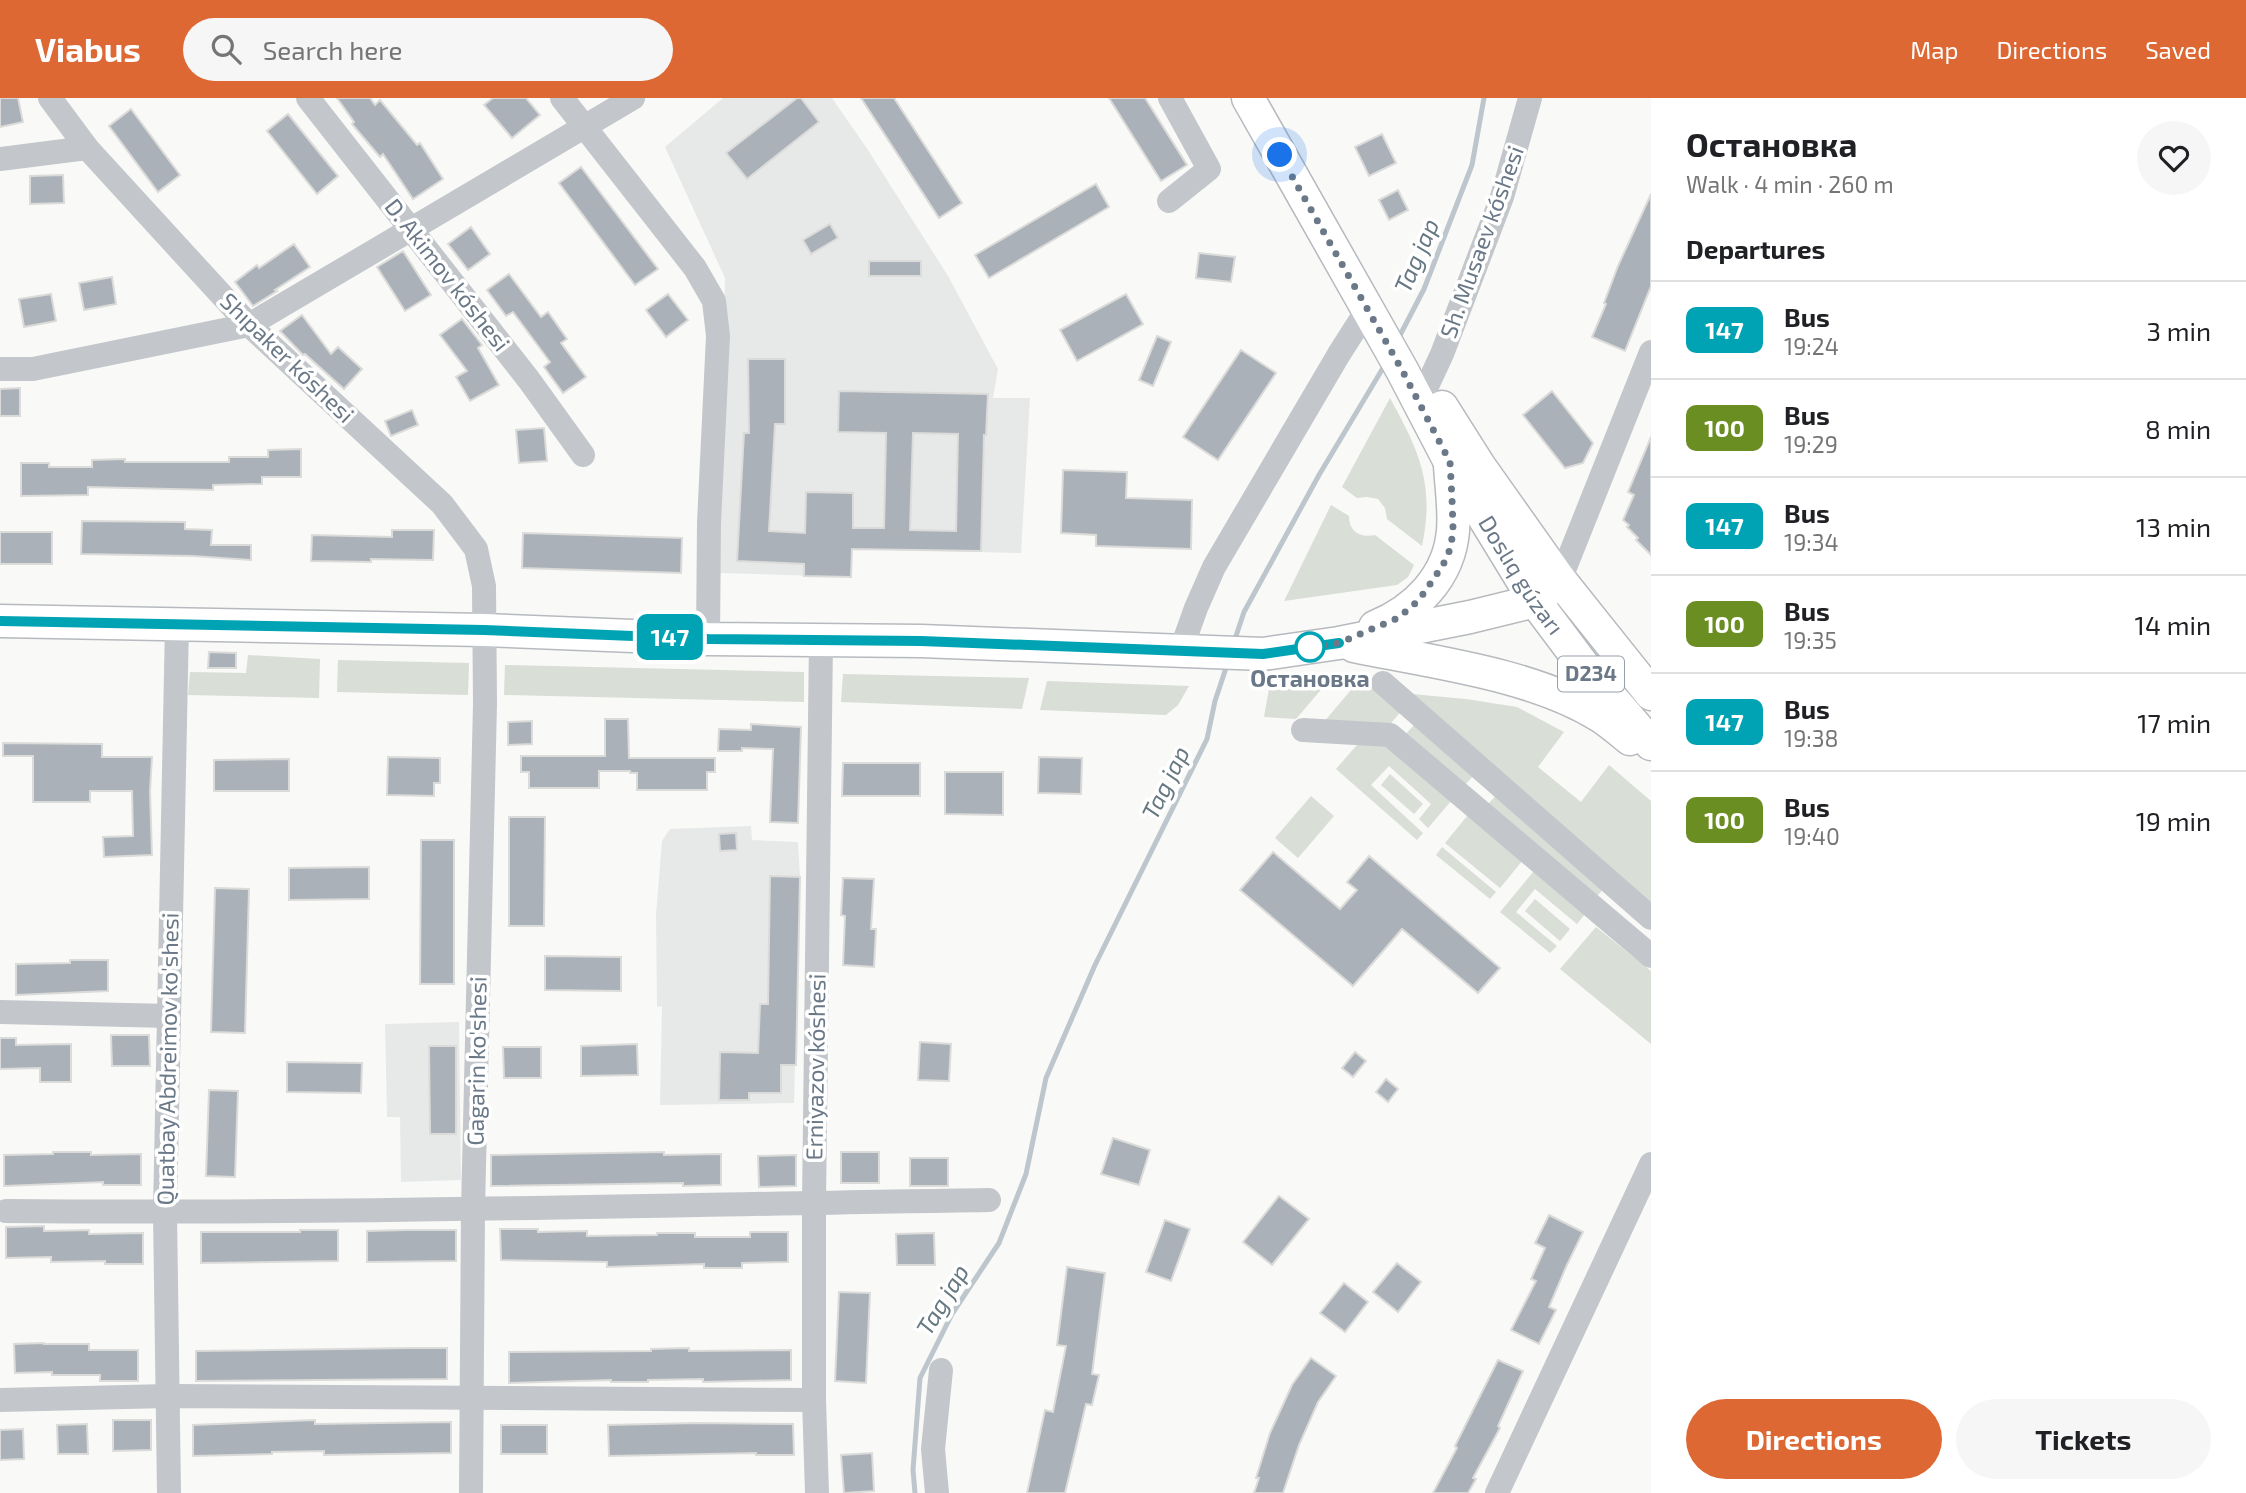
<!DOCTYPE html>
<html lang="en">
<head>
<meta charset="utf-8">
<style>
	body { margin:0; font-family:"Exo 2",sans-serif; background:#f6f6f6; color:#202124; height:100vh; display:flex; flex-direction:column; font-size:26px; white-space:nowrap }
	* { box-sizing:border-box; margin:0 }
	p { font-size:23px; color:#757577 }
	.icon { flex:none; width:38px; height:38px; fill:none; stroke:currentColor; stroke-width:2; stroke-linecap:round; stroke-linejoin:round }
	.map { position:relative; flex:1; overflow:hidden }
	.side { display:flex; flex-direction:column; background:#fff; width:595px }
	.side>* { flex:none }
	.badge { padding:0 14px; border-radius:10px; font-size:24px; line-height:46px }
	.you { position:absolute; width:35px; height:35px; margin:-18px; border:5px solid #fff; border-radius:50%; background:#1a73e8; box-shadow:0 0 0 10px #1a73e833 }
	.map>.badge { position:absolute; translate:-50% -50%; box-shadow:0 0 0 4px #fff }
	h2 { padding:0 35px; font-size:26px; line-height:63px }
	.round { display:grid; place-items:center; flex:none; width:74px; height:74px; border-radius:37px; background:#f6f6f6 }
	.headline { display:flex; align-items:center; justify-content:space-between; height:119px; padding:0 35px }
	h1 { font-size:33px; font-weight:700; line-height:52px }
	.cta { display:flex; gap:14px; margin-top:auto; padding:14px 35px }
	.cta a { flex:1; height:80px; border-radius:42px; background:#dd6834; color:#fff; font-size:28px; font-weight:700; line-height:80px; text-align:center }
	.cta a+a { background:#f6f6f6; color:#202124 }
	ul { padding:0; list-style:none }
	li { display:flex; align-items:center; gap:21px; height:98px; padding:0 35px; border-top:2px solid #e0e0e0 }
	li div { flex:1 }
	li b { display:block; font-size:26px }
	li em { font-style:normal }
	li .badge { min-width:77px; font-weight:700; text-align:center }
	header { display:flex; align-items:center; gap:42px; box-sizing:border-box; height:98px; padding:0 35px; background:#dd6834; color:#fff }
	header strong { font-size:33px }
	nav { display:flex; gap:38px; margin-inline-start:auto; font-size:24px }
	.search { width:490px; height:63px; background:#f6f6f6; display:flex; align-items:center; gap:18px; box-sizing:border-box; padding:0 24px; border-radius:38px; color:#757577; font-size:26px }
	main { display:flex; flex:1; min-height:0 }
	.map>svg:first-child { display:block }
	.built { fill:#e7e8e8 }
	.green { fill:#d9ded6 }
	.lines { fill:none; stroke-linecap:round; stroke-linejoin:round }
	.stream { stroke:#bdc6cc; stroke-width:5 }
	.building { fill:#aab1b8; stroke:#dbdbd9; stroke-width:2; fill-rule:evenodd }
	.major-casing { stroke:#b6babe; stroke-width:35 }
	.minor { stroke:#c3c6ca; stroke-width:24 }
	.major { stroke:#fff; stroke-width:32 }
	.line-casing { stroke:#fff; stroke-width:16 }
	.line { stroke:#00a3b4; stroke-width:10 }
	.walk { stroke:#6a7887; stroke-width:7; stroke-dasharray:0 12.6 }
	.stop-dot { fill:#fff; stroke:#00a3b4; stroke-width:3.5 }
	.labels { text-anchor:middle; stroke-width:7; stroke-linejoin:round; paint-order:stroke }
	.shield { fill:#fff; stroke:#97a0ab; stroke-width:2 }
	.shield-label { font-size:21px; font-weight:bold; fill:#6a7887 }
	.street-label { font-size:23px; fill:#6a7887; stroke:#fff }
	.stop-label { font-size:23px; font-weight:bold; fill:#6a7887; stroke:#fff }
	.water-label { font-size:24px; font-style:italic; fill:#667882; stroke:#fff }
</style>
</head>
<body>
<header>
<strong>Viabus</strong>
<div class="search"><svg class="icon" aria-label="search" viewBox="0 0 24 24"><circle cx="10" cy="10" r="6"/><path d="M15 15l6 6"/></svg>Search here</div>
<nav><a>Map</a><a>Directions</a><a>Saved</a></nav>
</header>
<main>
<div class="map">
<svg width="1651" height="1395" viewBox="0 0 1651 1395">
	<rect width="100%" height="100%" fill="#f9f9f7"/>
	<g class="built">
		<path d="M723,0h109l36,52 80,126 50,93 -5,29h37l-9,155 -169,-4 -1,28 -131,-4 5,-295 -60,-131z"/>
		<path d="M751,728l1,14 46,2 2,35 -6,226 -134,2 2,-99 -5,1 -1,-93 6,-73 8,-12z"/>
		<path d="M459,924l2,158 -60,2 -1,-65h-13l-2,-93z"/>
	</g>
	<g class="green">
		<path d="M1390,300c29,53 45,86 32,148l-35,-27 -2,-11 -7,-9 -11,-2 -10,1 -15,-11z"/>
		<path d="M1331,407l18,11c0,16 11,22 26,19l39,30 -6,12 -11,8 -113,16z"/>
		<path d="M248,557l72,4 -1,39 -131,-3 2,-23 56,1z"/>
		<path d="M338,562l131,3 -1,32 -131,-3z"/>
		<path d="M505,567l299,7v30l-300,-7z"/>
		<path d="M843,576l186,4 -7,31 -181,-7z"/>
		<path d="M1271,579l55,1 -1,7 -29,34 -32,-2z"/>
		<path d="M1047,583l142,5 -11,19 -12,10 -126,-5z"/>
		<path d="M1356,586h14l32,26 -14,17 -65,-4z"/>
		<path d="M1401,595l65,6 51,8 47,25 -26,35 43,35 28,-37 42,36v108z"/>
		<path d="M1415,626l59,51 -12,13 -59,-51z"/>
		<path d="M1363,640l24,5 64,58 -23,27 -9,-9 12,-15 -42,-38 -18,19 52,48 -6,7 -81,-71z"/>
		<path d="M1390,676l33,30 -9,10 -33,-29z"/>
		<path d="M1497,696l108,93 -13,15 -108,-93z"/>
		<path d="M1311,698l23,20 -36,42 -23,-20z"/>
		<path d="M1468,717l55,45 -23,28 -55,-45z"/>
		<path d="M1442,749l54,45 -6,7 -54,-44z"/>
		<path d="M1534,773l51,43 -8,10 -42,-35 -19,23 41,34 -7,7 -50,-41z"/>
		<path d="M1535,801l35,30 -10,12 -35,-30z"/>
		<path d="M1596,829l55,44v73l-91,-75z"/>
	</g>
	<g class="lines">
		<g class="stream">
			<path d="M1397,243l27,-52 48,-124 12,-67"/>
			<path d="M1234,544l10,-30 75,-137 67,-112"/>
			<path d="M915,1395l-2,-23 7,-92 32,-64 47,-71 27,-69 20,-96 49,-113 112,-226 8,-38 13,-39"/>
		</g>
	</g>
	<g class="building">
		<path d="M0,0h18l5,24 -23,5z"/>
		<path d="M337,0h33l5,7 5,-5 37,45 3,-2 23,36 -30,20 -30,-45 -3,3 -28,-33 2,-2z"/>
		<path d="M493,0h33l14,17 -28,23 -28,-33z"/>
		<path d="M797,0h4l18,24 -72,57 -21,-26z"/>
		<path d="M861,0h33l68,105 -23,15z"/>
		<path d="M1109,0h36l42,67 -26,16z"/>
		<path d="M131,11l49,66 -22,17 -49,-66z"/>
		<path d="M288,16l50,62 -21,18 -50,-63z"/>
		<path d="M1382,36l14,29 -27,13 -14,-29z"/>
		<path d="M581,69l77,102 -23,16 -76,-102z"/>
		<path d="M63,77l1,28 -34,1v-28z"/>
		<path d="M1096,86l13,23 -120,71 -14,-23z"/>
		<path d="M1398,92l10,20 -19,10 -10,-20z"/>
		<path d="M1651,96v92l-26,65 -33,-14 14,-33 -2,-1 14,-37z"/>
		<path d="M830,126l8,14 -27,16 -8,-14z"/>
		<path d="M471,129l19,27 -22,16 -20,-26z"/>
		<path d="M294,146l16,23 -35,23 2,1 -24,15 -18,-24 22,-17 2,3z"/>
		<path d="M403,153l28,44 -26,16 -28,-44z"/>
		<path d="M1199,155l36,4 -4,25 -35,-4z"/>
		<rect x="869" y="163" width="52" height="15"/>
		<path d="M509,176l32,43 7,-5 19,27 -6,4 25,34 -23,16 -19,-26 6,-5 -37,-50 -7,4 -19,-26z"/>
		<path d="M112,179l4,27 -32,6 -5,-27z"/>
		<path d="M51,196l5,27 -32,6 -5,-28z"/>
		<path d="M668,196l20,26 -22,17 -20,-27z"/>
		<path d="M1126,196l17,30 -66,37 -17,-31z"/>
		<path d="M302,217l29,39 7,-7 24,22 -18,20 -39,-35 -2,1 -23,-24z"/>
		<path d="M462,221l20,26 -4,3 21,37 -29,16 -14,-24 11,-6 -27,-36z"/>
		<path d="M1157,238l14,6 -18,44 -14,-6z"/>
		<path d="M1241,252l35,23 -58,87 -35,-23z"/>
		<path d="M748,261h37v65h-10l-6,107 36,2 1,-41 47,1v35h31l2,-95 -48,-1 1,-41 149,3 -2,41h-2l-3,116 -129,-2 -1,28 -47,-1v-12l-67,-3 7,-128h5zM913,335l45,1 -2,97 -46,-1z"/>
		<path d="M20,290v28h-20v-27z"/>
		<path d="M1552,293l41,52 -10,20 -18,5 -42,-53z"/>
		<path d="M412,312l6,15 -27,11 -6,-15z"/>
		<path d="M544,330l3,33 -28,2 -3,-33z"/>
		<path d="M1651,339v118l-15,-15 2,-2 -11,-11 2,-2 -6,-5 11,-25 -6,-3z"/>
		<path d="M301,351v28h-39v7l-49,1v5l-125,-3v8l-67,1v-33h28v4h43v-7l33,-1v3h104v-5h39v-7z"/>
		<path d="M1063,372l64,2 -1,26 66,2 -1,49 -95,-3v-11l-35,-2z"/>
		<path d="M82,423l103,1v7l27,1 -1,15h40v15l-58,-4 -112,-2z"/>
		<path d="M392,432h42l-1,30 -62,-1v3l-60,-1 1,-26 80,2z"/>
		<rect x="0" y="434" width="52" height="32"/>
		<path d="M523,435l159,5 -1,35 -159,-5z"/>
		<path d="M209,554l27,1v15h-28z"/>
		<path d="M605,621h23l1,39h86v14h-8v18h-70v-17h-7v-2h-31v17h-70v-16h-8v-16h84z"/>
		<path d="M532,623v23l-24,1v-23z"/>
		<path d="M751,626l50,3 -3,96 -28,-1 3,-73 -31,-1v3h-24l1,-22 32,1z"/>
		<path d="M3,645l99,1v13h50l-2,34 2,64 -48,2 -1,-20 30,-1 -1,-45h-42v11h-57v-46h-30z"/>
		<path d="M388,659l52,1v25h-6v13l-47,-1z"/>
		<path d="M1039,659l43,1 -1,36 -43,-1z"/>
		<path d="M289,661v32h-75v-31z"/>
		<path d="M843,665h77v33h-78z"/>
		<path d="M945,674h58v43l-58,-1z"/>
		<path d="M509,719h36l-1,109h-35z"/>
		<path d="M736,735l1,17 -17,1 -1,-17z"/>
		<path d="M421,742h33v144h-34z"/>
		<path d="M1273,754l67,57 17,-19 -10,-8 22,-26 131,112 -22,25 -76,-64 -49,57 -113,-96z"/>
		<path d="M369,769v32l-80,1v-32z"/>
		<path d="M770,778l30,1 -4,188h-15v28h-32v7h-30l1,-48 38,1 2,-49h8z"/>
		<path d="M843,780l31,1 -3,50h5l-2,38 -31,-2 2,-49 -4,-1z"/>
		<path d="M215,790l34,1 -4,144 -34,-1z"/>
		<path d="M545,858l76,1v34l-76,-1z"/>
		<path d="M70,862h38v31l-92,4v-31l54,-1z"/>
		<path d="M111,937h38l1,31h-38z"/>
		<path d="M0,940h16v7l55,-1v38h-31v-14l-40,1z"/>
		<path d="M920,944l31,2 -2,37 -31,-1z"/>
		<path d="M637,946l1,31 -57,1v-30z"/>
		<path d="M429,948h27v88h-26z"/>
		<path d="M503,949h38v31h-37z"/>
		<path d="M1355,954l11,9 -13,16 -11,-9z"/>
		<path d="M287,964l75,1 -1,30 -74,-1z"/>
		<path d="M1386,981l12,10 -10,13 -12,-10z"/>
		<path d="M209,992l29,1 -3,86 -29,-1z"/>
		<path d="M1113,1040l37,12 -11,35 -38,-11z"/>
		<path d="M53,1054h38v3l50,-1v31h-38v-3l-99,4v-31l49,-1z"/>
		<path d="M664,1054v3l57,-1v31l-38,1v-3l-192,3v-31z"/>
		<rect x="841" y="1054" width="38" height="31"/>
		<path d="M796,1057v31l-37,1 -1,-31z"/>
		<rect x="910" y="1060" width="38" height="28"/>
		<path d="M1279,1098l30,23 -37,46 -29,-23z"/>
		<path d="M1549,1117l34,17 -17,35 -17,40 7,3 -17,34 -28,-14 25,-49 -5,-2 14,-31 -10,-5z"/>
		<path d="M1165,1122l25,9 -19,52 -25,-9z"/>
		<path d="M44,1128v5l45,-1v4l54,-1v31h-38v-3l-54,1v-5l-45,1v-31z"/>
		<path d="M500,1131h38v3l49,-1v5l70,-1v-2h38v4h55v-5h38v30l-46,1v5h-38v-4l-97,3v-5l-106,-2z"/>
		<path d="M300,1132h38v31l-137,2v-31h99z"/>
		<path d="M405,1132h51v31l-89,1v-31z"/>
		<path d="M934,1135l1,32h-38l-1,-31z"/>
		<path d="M1397,1165l24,19 -23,30 -25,-20z"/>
		<path d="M1067,1169l38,6 -13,101 7,1 -7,30 -6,-1 -21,89h-38l18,-83 8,2 13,-66 -9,-1z"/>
		<path d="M1344,1185l24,19 -23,30 -25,-19z"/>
		<path d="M839,1194l31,1 -4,90 -31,-2z"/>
		<path d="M44,1245v1h45v6h49v31h-38v-6h-48v-3l-37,1 -1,-29z"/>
		<path d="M409,1250h38v31l-251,2v-30z"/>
		<path d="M689,1250v3l102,-1v30l-88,2v-3l-55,1v2h-37v-2l-102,3v-31l142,-1v-2z"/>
		<path d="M1311,1260l25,18 -18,26 -19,43 -16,48h-29l5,-15h-3l14,-45 22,-48z"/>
		<path d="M1498,1262l25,11 -25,55 2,2 -27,50 3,1 -8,14h-35l24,-45 -2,-2z"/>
		<path d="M113,1322h38v30l-38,1z"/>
		<path d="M315,1322v4l136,-2v31l-127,2v-4l-52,1v2l-79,2v-31z"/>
		<path d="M697,1325l96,1 1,31h-38v-2l-147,3 -1,-31z"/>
		<path d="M87,1326l1,30h-30l-1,-29z"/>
		<rect x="501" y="1327" width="46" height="29"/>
		<path d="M23,1331l1,30 -24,1v-30z"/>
		<path d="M872,1355l2,38 -30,2 -3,-38z"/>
	</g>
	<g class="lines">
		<g class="major-casing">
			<g id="major">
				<path id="s1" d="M1248,0l154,272 48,92 85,139 48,64 68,79"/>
				<path d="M1442,309l38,60 80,113 91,114"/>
				<path d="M0,523l484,9 224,9 213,2 342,13 76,-11 131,-26 65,-16 25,-21"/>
				<path d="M1375,529c41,-17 74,-50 78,-96 2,-22 -2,-45 -3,-66"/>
				<path d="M1354,548c77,16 179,28 246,70 11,7 20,15 30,23"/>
			</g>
		</g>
		<g class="minor">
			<path d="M50,0l37,50 162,177 193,179 34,45 8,37 1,118 -12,505 -2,284"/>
			<path d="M308,0l221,282 54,75"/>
			<path d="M562,0l133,170 19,33 4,35 -9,187 -1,116"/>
			<path d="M0,61l87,-11"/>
			<path d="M1169,103l40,-32 -39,-71"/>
			<path d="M0,271h33l216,-44 384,-227"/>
			<path d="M1428,286l14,-30 60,-157 28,-99"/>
			<path d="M1560,482l91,-228"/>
			<path d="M1181,552l15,-42 18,-41 125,-213 28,-44"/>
			<path d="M1383,585l268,235"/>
			<path d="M1303,632l87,5 261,221"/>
			<path d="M0,914l169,4"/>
			<path d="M6,1113c328,3 655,-6 983,-11"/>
			<path d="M0,1302l168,-4 646,4"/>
			<path d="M169,1395l-4,-281 12,-588"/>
			<path d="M817,1395l-3,-93v-198l7,-562"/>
			<path d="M937,1395l-4,-44 8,-79"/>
			<path d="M1497,1395l154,-329"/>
		</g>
		<use href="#major" class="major"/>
	</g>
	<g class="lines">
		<g class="line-casing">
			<path id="line" d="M0,523l484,9 224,9 213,2 342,13 76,-11"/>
		</g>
		<use href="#line" class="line"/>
		<path class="walk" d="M1280,57l122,215 48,92 2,36 1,30 -2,19 -8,18 -24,35 -21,18 -59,25 -29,4"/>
	</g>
	<circle class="stop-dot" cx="1310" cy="549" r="14"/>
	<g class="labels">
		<rect class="shield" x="1558" y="558.5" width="66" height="35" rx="5"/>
		<g class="shield-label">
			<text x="1591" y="583">D234</text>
		</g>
		<g class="street-label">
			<text transform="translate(1482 144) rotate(-70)" y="8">Sh. Musaev kóshesi</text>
			<text transform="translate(447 177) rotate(52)" y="8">D. Akimov kóshesi</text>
			<text transform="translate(287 260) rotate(44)" y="8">Shıpaker kóshesi</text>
			<text dy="8" stroke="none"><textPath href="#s1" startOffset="550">Doslıq gúzarı</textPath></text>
			<text transform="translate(168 961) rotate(-89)" y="8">Quatbay Abdreimov ko'shesi</text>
			<text transform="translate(477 963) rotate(-89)" y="8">Gagarin ko'shesi</text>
			<text transform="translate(816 969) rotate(-89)" y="8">Erniyazov kóshesi</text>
		</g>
		<g class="stop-label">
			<text x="1310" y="589">Остановка</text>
		</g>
		<g class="water-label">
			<text transform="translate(1417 158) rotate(-67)" y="8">Tag jap</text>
			<text transform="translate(1166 685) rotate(-64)" y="8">Tag jap</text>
			<text transform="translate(943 1202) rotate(-59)" y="8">Tag jap</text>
		</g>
	</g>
</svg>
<div class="you" style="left:1280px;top:57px"></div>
<b class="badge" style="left:670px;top:539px;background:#00a3b4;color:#fff">147</b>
</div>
<section class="side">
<div class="headline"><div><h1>Остановка</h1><p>Walk · 4 min · 260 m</p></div><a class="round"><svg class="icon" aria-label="heart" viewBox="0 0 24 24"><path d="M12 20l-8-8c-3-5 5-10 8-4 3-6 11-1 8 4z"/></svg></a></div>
<h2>Departures</h2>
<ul>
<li><span class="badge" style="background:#00a3b4;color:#fff">147</span><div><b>Bus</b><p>19:24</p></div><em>3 min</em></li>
<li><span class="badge" style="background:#6b8e23;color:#fff">100</span><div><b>Bus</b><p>19:29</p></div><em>8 min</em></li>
<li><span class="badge" style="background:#00a3b4;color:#fff">147</span><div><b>Bus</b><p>19:34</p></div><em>13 min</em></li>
<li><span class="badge" style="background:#6b8e23;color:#fff">100</span><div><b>Bus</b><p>19:35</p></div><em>14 min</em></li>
<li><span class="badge" style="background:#00a3b4;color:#fff">147</span><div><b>Bus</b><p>19:38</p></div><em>17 min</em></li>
<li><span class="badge" style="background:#6b8e23;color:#fff">100</span><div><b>Bus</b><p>19:40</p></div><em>19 min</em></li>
</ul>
<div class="cta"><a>Directions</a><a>Tickets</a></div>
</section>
</main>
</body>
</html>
